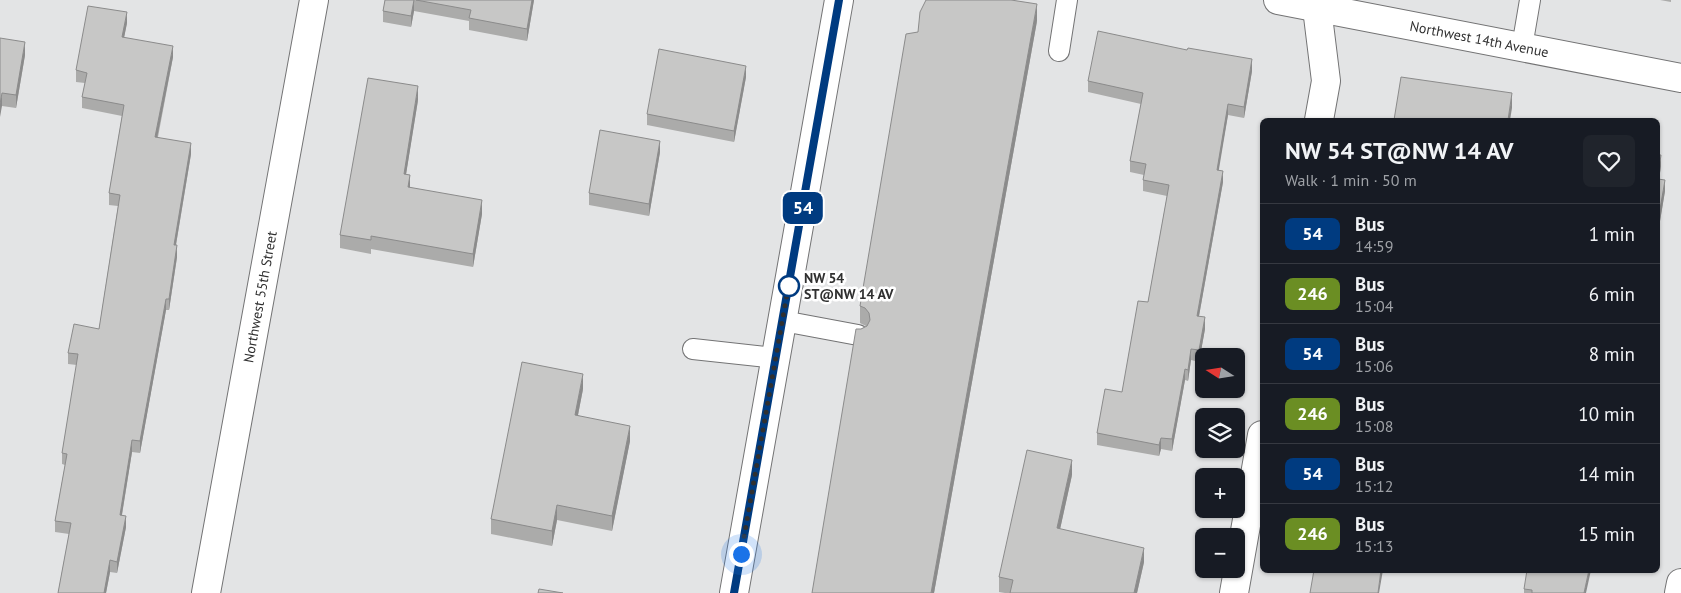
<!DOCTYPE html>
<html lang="en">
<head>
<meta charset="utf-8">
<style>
	body { margin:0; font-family:"PT Sans",sans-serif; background:#20242c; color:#f1f3f6; height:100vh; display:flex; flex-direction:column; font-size:19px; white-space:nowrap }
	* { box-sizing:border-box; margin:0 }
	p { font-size:16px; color:#9ea1a6 }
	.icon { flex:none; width:28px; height:28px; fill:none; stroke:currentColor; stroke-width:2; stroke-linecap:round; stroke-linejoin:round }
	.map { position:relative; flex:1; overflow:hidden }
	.side { position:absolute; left:1260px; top:118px; width:400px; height:455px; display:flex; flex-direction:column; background:#171b24; border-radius:8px; box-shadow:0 1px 4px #0004 }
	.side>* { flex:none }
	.badge { padding:0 10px; border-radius:8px; font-size:18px; line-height:32px }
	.needle { width:32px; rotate:282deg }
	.buttons { position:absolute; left:1195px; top:348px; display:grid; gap:10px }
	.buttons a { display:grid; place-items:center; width:50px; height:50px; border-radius:8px; background:#171b24; box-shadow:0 1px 4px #0004; font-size:25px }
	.you { position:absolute; width:25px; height:25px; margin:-12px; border:4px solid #fff; border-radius:50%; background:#1a73e8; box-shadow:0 0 0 8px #1a73e833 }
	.map>.badge { position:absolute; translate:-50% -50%; box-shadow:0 0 0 2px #fff }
	.round { display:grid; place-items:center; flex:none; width:52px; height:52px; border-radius:8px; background:#20242c }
	.head { display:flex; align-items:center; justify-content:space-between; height:85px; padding:0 25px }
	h1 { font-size:24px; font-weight:700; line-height:38px }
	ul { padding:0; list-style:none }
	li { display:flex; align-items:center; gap:15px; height:60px; padding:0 25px; border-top:1px solid #363941 }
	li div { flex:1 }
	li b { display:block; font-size:19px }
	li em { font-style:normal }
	li .badge { min-width:55px; font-weight:700; text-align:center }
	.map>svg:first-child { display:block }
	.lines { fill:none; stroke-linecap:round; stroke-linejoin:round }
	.lane-casing { stroke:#737374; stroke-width:22 }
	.street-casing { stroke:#737374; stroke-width:30 }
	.secondary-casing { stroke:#737374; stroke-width:30 }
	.lane { stroke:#fff; stroke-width:20 }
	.street { stroke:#fff; stroke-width:28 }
	.secondary { stroke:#fff; stroke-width:28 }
	.wall { fill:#ababaa }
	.shaded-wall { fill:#8b8b8b }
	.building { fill:#c7c7c6; stroke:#8b8b8b }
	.line-casing { stroke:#fff; stroke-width:11 }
	.line { stroke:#003b80; stroke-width:8 }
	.walk { stroke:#303030; stroke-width:5; stroke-dasharray:0 9 }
	.stop-dot { fill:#fff; stroke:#003b80; stroke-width:2.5 }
	.labels { text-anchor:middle; stroke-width:5; stroke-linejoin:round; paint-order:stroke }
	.street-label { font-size:14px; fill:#303030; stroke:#fff }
	.stop-label { font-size:14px; font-weight:bold; fill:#303030; stroke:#fff; text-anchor:start }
</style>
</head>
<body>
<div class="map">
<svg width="1681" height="593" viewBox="0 0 1681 593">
	<rect width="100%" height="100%" fill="#e3e4e5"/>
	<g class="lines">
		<g class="lane-casing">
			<g id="lane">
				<path d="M1522,47l8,-47"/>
				<path d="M1059,51l8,-51"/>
				<path d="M783,321l75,14"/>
				<path d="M693,349l83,9"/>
			</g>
		</g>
		<g class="street-casing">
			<g id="street">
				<path id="s1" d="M1278,0l403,78"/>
				<path d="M1316,0l10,81 -7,39"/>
				<path id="s2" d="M206,593l108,-593"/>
				<path d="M1234,593l28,-158"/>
				<path d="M1679,593l2,-10"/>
			</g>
		</g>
		<g class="secondary-casing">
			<path id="secondary" d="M734,593l105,-593"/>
		</g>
		<use href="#lane" class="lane"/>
		<use href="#street" class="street"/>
		<use href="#secondary" class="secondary"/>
	</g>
	<g class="wall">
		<path d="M385,0h149l-7,41 -58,-11v-9l-55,-10 -3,16 -28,-5v-11z"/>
		<path d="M1660,0h11v2z"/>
		<path d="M1037,21l-103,572 -73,-264 5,-3 -6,-3v-17z"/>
		<path d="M127,23l-3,14 49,20 -15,80 33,17 -15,91 1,12 -8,53h-3l-26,143 -8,-1 -10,63 4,12 -9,46 -7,-1 -4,21h-48l11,-59 -14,-2v-11l10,-56 -3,-1v-11l15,-88 -9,-1v-11l31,-24 19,-123 -9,-1v-12l13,-77 -40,-8v-11l3,-14 -9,-1v-12z"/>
		<path d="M0,38l25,17 -9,53 -14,-2z"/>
		<path d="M1252,71l-8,47 -16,-3 -10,55 5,12 -24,134 6,13 -6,33 -8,-2 -3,21 -3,-1 -13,71 -11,-2 -2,7 -62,-11v-12l25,-41 26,-90 19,-106 -24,-5v-11l1,-5 -14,-3v-11l11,-57 -53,-12v-11z"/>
		<path d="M746,77l-12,65 -87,-17v-11z"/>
		<path d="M418,100l-12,74 4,14 72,26 -9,53 -102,-18v5l-31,-6v-13z"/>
		<path d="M660,152l-11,64 -60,-11v-12z"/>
		<path d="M1658,155l3,11 -2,13 6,12 -6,36 -1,-1z"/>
		<path d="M583,389l-5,26 52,26 -18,90 -55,-11 -5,26 -61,-12v-15z"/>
		<path d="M1072,475l-12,54 84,33 -7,31h-132l-6,-1v-15z"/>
		<path d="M1524,589l62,4h-62z"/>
	</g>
	<g class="shaded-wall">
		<path d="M414,0v11l-3,16v-11z"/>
		<path d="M532,0h2l-7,41v-12z"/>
		<path d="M1037,4v17l-103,572h-3z"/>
		<path d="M127,12v11l-5,25v-11z"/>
		<path d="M25,42v13l-9,53v-13z"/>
		<path d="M173,46v11l-18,91v-11z"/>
		<path d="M1252,59v12l-8,47v-11z"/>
		<path d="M746,66v11l-12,65v-11z"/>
		<path d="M418,86v14l-14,87v-13z"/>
		<path d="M2,93v13l-2,11v-13z"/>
		<path d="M1512,93v15l-2,12h-2z"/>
		<path d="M1228,104v11l-11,66v-11z"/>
		<path d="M660,141v11l-11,64v-12z"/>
		<path d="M191,143v11l-17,102v-11z"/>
		<path d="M1661,155v11l-3,21v-11z"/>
		<path d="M1223,171v11l-26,145v-11z"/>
		<path d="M410,175v14l-2,-2z"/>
		<path d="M1665,180v11l-6,36v-12z"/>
		<path d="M482,200v14l-9,53v-13z"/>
		<path d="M177,245v12l-8,53v-11z"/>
		<path d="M166,299v11l-26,143v-12z"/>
		<path d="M1205,317v12l-6,33v-12z"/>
		<path d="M1191,349v11l-3,21v-11z"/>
		<path d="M1185,369v11l-13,71v-12z"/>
		<path d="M583,374v15l-8,41v-15z"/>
		<path d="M630,426v15l-18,90v-15z"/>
		<path d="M1161,438v11l-2,7v-11z"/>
		<path d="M132,440v12l-12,74v-11z"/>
		<path d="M1072,460v15l-15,68v-15z"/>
		<path d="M557,505v15l-5,26v-15z"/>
		<path d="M126,516v11l-9,46v-11z"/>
		<path d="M1144,548v14l-7,31h-3z"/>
		<path d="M110,560v12l-4,21h-2z"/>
		<path d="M1381,570h2l-4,23h-1z"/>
		<path d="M1589,570h2l-5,23h-2z"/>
	</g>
	<g class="building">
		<path d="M385,0h29l-3,16 -28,-5z"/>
		<path d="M416,0h116l-5,29 -58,-11 2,-8z"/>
		<path d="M926,0h85l26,4 -106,589h-119l44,-264h5l6,-3 3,-6 -1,-7 -4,-5 -5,-2 46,-272 12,-2 2,-20z"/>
		<path d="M88,6l39,6 -5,25 51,9 -18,91 36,6 -17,102h3l-8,54h-3l-26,142 -8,-1 -12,75 6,1 -9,46 -7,-2 -6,33h-46l13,-70 -16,-2 12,-67 -5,-1 16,-99 -10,-1 6,-29 25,5 21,-134 -11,-2 15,-88 -42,-8 5,-24 -11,-3z"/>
		<path d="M1098,31l89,19 1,-2 64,11 -8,48 -16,-3 -11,66 6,1 -26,145 8,1 -6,33 -8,-1 -3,21 -3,-1 -13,70 -11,-1 -2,7 -62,-12 8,-44 17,3 16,-91 10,1 21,-117 -26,-5 3,-16 -16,-3 13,-68 -55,-12z"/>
		<path d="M0,38l25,4 -9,53 -14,-2 -2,11z"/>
		<path d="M659,49l87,17 -12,65 -87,-17z"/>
		<path d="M1401,77l111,16 -4,27h-114z"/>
		<path d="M368,78l50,8 -14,88 6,1 -2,12 74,13 -9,54 -102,-18v4l-31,-5z"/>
		<path d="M600,130l60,11 -11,63 -60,-11z"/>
		<path d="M1658,155h3l-3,21z"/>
		<path d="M1658,179l7,1 -6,35h-1z"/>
		<path d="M522,362l61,12 -8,41 55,11 -18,90 -55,-11 -5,26 -61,-12z"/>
		<path d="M1027,450l45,10 -15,68 87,20 -10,45h-124l3,-13 -14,-3z"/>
		<path d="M1314,570h67l-3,23h-68z"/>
		<path d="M1527,570h62l-5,23h-52v-3l-8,-1z"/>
		<path d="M539,589l24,4h-25z"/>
	</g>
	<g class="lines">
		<g class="line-casing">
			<path id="line" d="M734,593l105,-593"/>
		</g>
		<use href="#line" class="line"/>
		<path class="walk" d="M741,554l48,-271v3"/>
	</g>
	<circle class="stop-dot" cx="789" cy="286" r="10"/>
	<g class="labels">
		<g class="street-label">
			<text dy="5" stroke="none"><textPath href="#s1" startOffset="205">Northwest 14th Avenue</textPath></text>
			<text dy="5" stroke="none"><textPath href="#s2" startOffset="301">Northwest 55th Street</textPath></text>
		</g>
		<g class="stop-label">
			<text x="804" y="283">NW 54<tspan x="804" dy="16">ST@NW 14 AV</tspan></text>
		</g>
	</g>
</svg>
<div class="buttons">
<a><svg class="needle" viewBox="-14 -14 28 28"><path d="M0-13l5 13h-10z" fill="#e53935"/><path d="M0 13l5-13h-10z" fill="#9ea1a6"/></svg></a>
<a><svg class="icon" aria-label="layers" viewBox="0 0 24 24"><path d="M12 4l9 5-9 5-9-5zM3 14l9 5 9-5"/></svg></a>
<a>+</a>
<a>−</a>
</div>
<div class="you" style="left:741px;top:554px"></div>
<b class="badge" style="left:803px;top:208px;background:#003b80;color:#fff">54</b>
<section class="side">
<div class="head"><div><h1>NW 54 ST@NW 14 AV</h1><p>Walk · 1 min · 50 m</p></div><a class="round"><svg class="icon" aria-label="heart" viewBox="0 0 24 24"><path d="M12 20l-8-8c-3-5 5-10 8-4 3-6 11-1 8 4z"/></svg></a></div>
<ul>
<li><span class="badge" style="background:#003b80;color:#fff">54</span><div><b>Bus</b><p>14:59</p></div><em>1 min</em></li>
<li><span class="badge" style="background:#6b8e23;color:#fff">246</span><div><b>Bus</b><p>15:04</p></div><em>6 min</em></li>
<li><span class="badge" style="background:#003b80;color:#fff">54</span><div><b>Bus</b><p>15:06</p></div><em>8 min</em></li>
<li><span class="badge" style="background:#6b8e23;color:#fff">246</span><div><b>Bus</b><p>15:08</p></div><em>10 min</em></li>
<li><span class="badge" style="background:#003b80;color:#fff">54</span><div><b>Bus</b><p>15:12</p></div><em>14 min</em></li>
<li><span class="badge" style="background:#6b8e23;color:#fff">246</span><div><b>Bus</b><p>15:13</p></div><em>15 min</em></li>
</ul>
</section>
</div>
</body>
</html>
